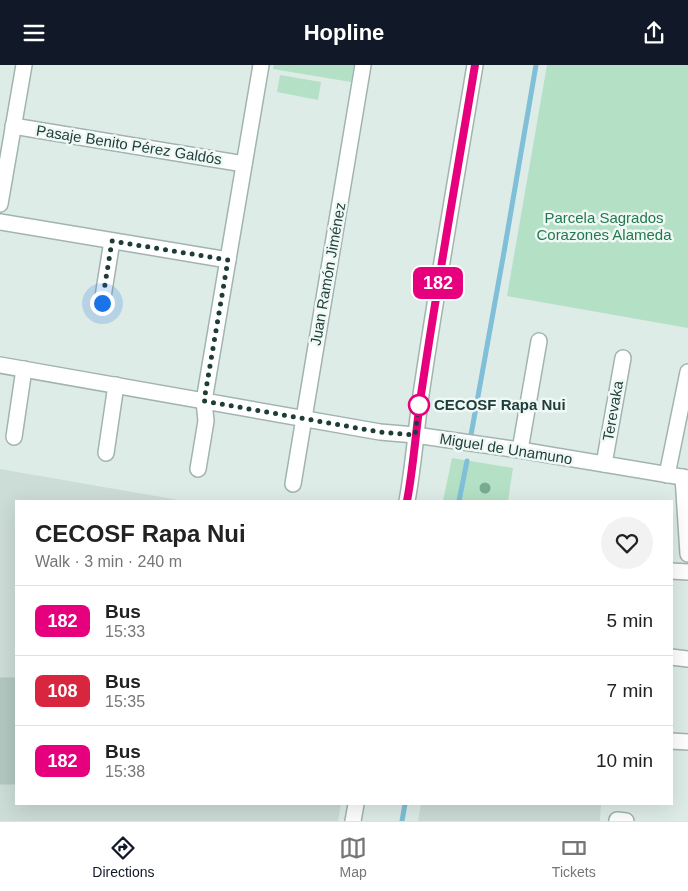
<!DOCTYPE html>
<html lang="en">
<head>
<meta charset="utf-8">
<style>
	body { margin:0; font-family:Helvetica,sans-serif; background:#f2f2f2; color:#222; height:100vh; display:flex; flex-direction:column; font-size:19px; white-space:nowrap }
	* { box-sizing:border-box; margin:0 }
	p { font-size:16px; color:#767676 }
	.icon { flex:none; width:28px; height:28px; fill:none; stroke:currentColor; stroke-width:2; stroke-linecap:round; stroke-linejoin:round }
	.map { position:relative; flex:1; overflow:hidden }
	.panel { position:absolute; left:15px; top:435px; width:658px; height:305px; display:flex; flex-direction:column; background:#fff; border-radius:0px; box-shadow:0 5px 20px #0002 }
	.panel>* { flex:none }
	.badge { padding:0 10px; border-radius:8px; font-size:18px; line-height:32px }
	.you { position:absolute; width:25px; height:25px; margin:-12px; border:4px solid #fff; border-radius:50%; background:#1a73e8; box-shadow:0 0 0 8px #1a73e833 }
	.map>.badge { position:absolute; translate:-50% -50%; box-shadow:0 0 0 2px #fff }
	.round { display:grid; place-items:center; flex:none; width:52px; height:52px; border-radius:26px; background:#f2f2f2 }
	.headline { display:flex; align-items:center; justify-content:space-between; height:85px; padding:0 20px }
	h1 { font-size:24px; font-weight:700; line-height:38px }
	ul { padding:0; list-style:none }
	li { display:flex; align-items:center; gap:15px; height:70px; padding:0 20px; border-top:1px solid #e0e0e0 }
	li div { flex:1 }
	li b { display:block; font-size:19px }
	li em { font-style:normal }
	li .badge { min-width:55px; font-weight:700; text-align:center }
	header { display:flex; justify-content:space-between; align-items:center; height:65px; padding:0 20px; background:#111827; color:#fff; font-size:22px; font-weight:700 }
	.tab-bar { display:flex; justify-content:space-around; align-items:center; height:70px; border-top:1px solid #e0e0e0; background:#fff; font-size:14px; color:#767676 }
	.tab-bar a { display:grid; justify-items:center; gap:2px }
	.tab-bar .current { color:#111827 }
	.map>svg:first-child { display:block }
	.built { fill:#ccdcd7 }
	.green { fill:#b4e0c5 }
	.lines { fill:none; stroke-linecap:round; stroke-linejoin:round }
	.stream { stroke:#7fbfd8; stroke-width:5 }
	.building { fill:#b3c7c1; stroke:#b0c6c0 }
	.minor-casing { stroke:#a1b4af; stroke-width:18 }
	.minor { stroke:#fff; stroke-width:15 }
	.tree { fill:#78ac93 }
	.line-casing { stroke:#fff; stroke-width:11 }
	.line { stroke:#e6007e; stroke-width:8 }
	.walk { stroke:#1e3d39; stroke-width:5; stroke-dasharray:0 9 }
	.stop-dot { fill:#fff; stroke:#e6007e; stroke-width:2.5 }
	.labels { text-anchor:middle; stroke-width:5; stroke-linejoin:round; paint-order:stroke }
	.street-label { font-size:15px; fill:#1e3d39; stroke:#eff8f5 }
	.park-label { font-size:15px; fill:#24784f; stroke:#eff8f5 }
	.stop-label { font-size:15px; font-weight:bold; fill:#1e3d39; stroke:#eff8f5; text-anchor:start }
</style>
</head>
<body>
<header><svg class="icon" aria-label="menu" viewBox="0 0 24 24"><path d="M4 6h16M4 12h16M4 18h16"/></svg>Hopline<svg class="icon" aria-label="share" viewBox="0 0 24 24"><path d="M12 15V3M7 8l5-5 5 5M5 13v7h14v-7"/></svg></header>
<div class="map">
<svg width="688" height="756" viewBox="0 0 688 756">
	<rect width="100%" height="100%" fill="#deece7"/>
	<g class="built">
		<path d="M0,404l184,32h-168v303h325l-3,17h-338z"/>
		<path d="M421,739h180l-1,17h-182z"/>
	</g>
	<g class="green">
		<path d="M274,0h80l-3,17 -78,-13z"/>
		<path d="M547,0h141v263l-181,-32z"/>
		<path d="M280,10l41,7 -3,18 -41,-8z"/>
		<path d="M452,393l61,10 -5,33h-65z"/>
	</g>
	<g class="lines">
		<g class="stream">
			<path d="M471,370l33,-183 32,-187"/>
			<path d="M459,436l8,-40"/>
			<path d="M402,756l3,-17"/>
		</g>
	</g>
	<rect class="building" x="0" y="613" width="16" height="106"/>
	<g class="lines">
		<g class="minor-casing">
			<g id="minor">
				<path d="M13,61l231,38"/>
				<path d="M0,139l24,-139"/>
				<path d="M0,157l228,38"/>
				<path d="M102,238l10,-62"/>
				<path d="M0,300l380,67 35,3 105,15 168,28"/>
				<path d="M14,372l10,-68"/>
				<path d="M520,385l19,-109"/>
				<path d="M106,388l10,-68"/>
				<path d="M604,399l19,-106"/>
				<path d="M198,404l8,-48 -2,-20 57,-336"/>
				<path d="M667,410l21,-103"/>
				<path d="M683,412l5,77"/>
				<path d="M293,419l70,-419"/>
				<path d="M407,436c7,-37 9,-75 15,-113 16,-108 35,-215 53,-323"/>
				<path d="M671,506l17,1"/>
				<path d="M671,592l17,2"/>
				<path d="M671,676l17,1"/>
				<path d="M617,755l9,1"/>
				<path d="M353,756l3,-17"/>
			</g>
		</g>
		<use href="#minor" class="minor"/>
	</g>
	<circle class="tree" cx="485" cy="423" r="5.5"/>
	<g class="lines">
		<g class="line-casing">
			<path id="line" d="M407,436c7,-37 9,-75 15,-113 16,-108 35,-215 53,-323"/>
		</g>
		<use href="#line" class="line"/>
		<path class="walk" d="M102,238l10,-62 116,19 -24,141 176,31 35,3 4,-30"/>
	</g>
	<circle class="stop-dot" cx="419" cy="340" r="10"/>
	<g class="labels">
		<g class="street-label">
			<text transform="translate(129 80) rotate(9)" y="5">Pasaje Benito Pérez Galdós</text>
			<text transform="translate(328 209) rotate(-80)" y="5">Juan Ramón Jiménez</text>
			<text transform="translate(613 346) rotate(-80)" y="5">Terevaka</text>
			<text transform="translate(506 384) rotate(9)" y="5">Miguel de Unamuno</text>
		</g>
		<g class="park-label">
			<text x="604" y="158">Parcela Sagrados<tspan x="604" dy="17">Corazones Alameda</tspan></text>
		</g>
		<g class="stop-label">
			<text x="434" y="345">CECOSF Rapa Nui</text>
		</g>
	</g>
</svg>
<div class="you" style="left:102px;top:238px"></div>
<b class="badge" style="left:438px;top:218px;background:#e6007e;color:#fff">182</b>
<section class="panel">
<div class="headline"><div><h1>CECOSF Rapa Nui</h1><p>Walk · 3 min · 240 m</p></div><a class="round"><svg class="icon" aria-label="heart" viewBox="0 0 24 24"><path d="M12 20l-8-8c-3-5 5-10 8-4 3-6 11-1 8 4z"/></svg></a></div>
<ul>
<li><span class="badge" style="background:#e6007e;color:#fff">182</span><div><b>Bus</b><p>15:33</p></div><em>5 min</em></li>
<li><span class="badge" style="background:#d7263d;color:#fff">108</span><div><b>Bus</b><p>15:35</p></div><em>7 min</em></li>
<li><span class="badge" style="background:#e6007e;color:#fff">182</span><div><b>Bus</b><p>15:38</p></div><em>10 min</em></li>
</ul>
</section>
</div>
<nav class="tab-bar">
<a class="current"><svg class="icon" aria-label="directions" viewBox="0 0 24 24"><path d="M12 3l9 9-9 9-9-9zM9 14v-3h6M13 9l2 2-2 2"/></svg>Directions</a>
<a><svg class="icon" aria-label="map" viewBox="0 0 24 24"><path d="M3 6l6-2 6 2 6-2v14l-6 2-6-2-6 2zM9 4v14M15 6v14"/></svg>Map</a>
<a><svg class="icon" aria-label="tickets" viewBox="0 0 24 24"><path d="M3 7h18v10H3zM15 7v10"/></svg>Tickets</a>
</nav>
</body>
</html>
